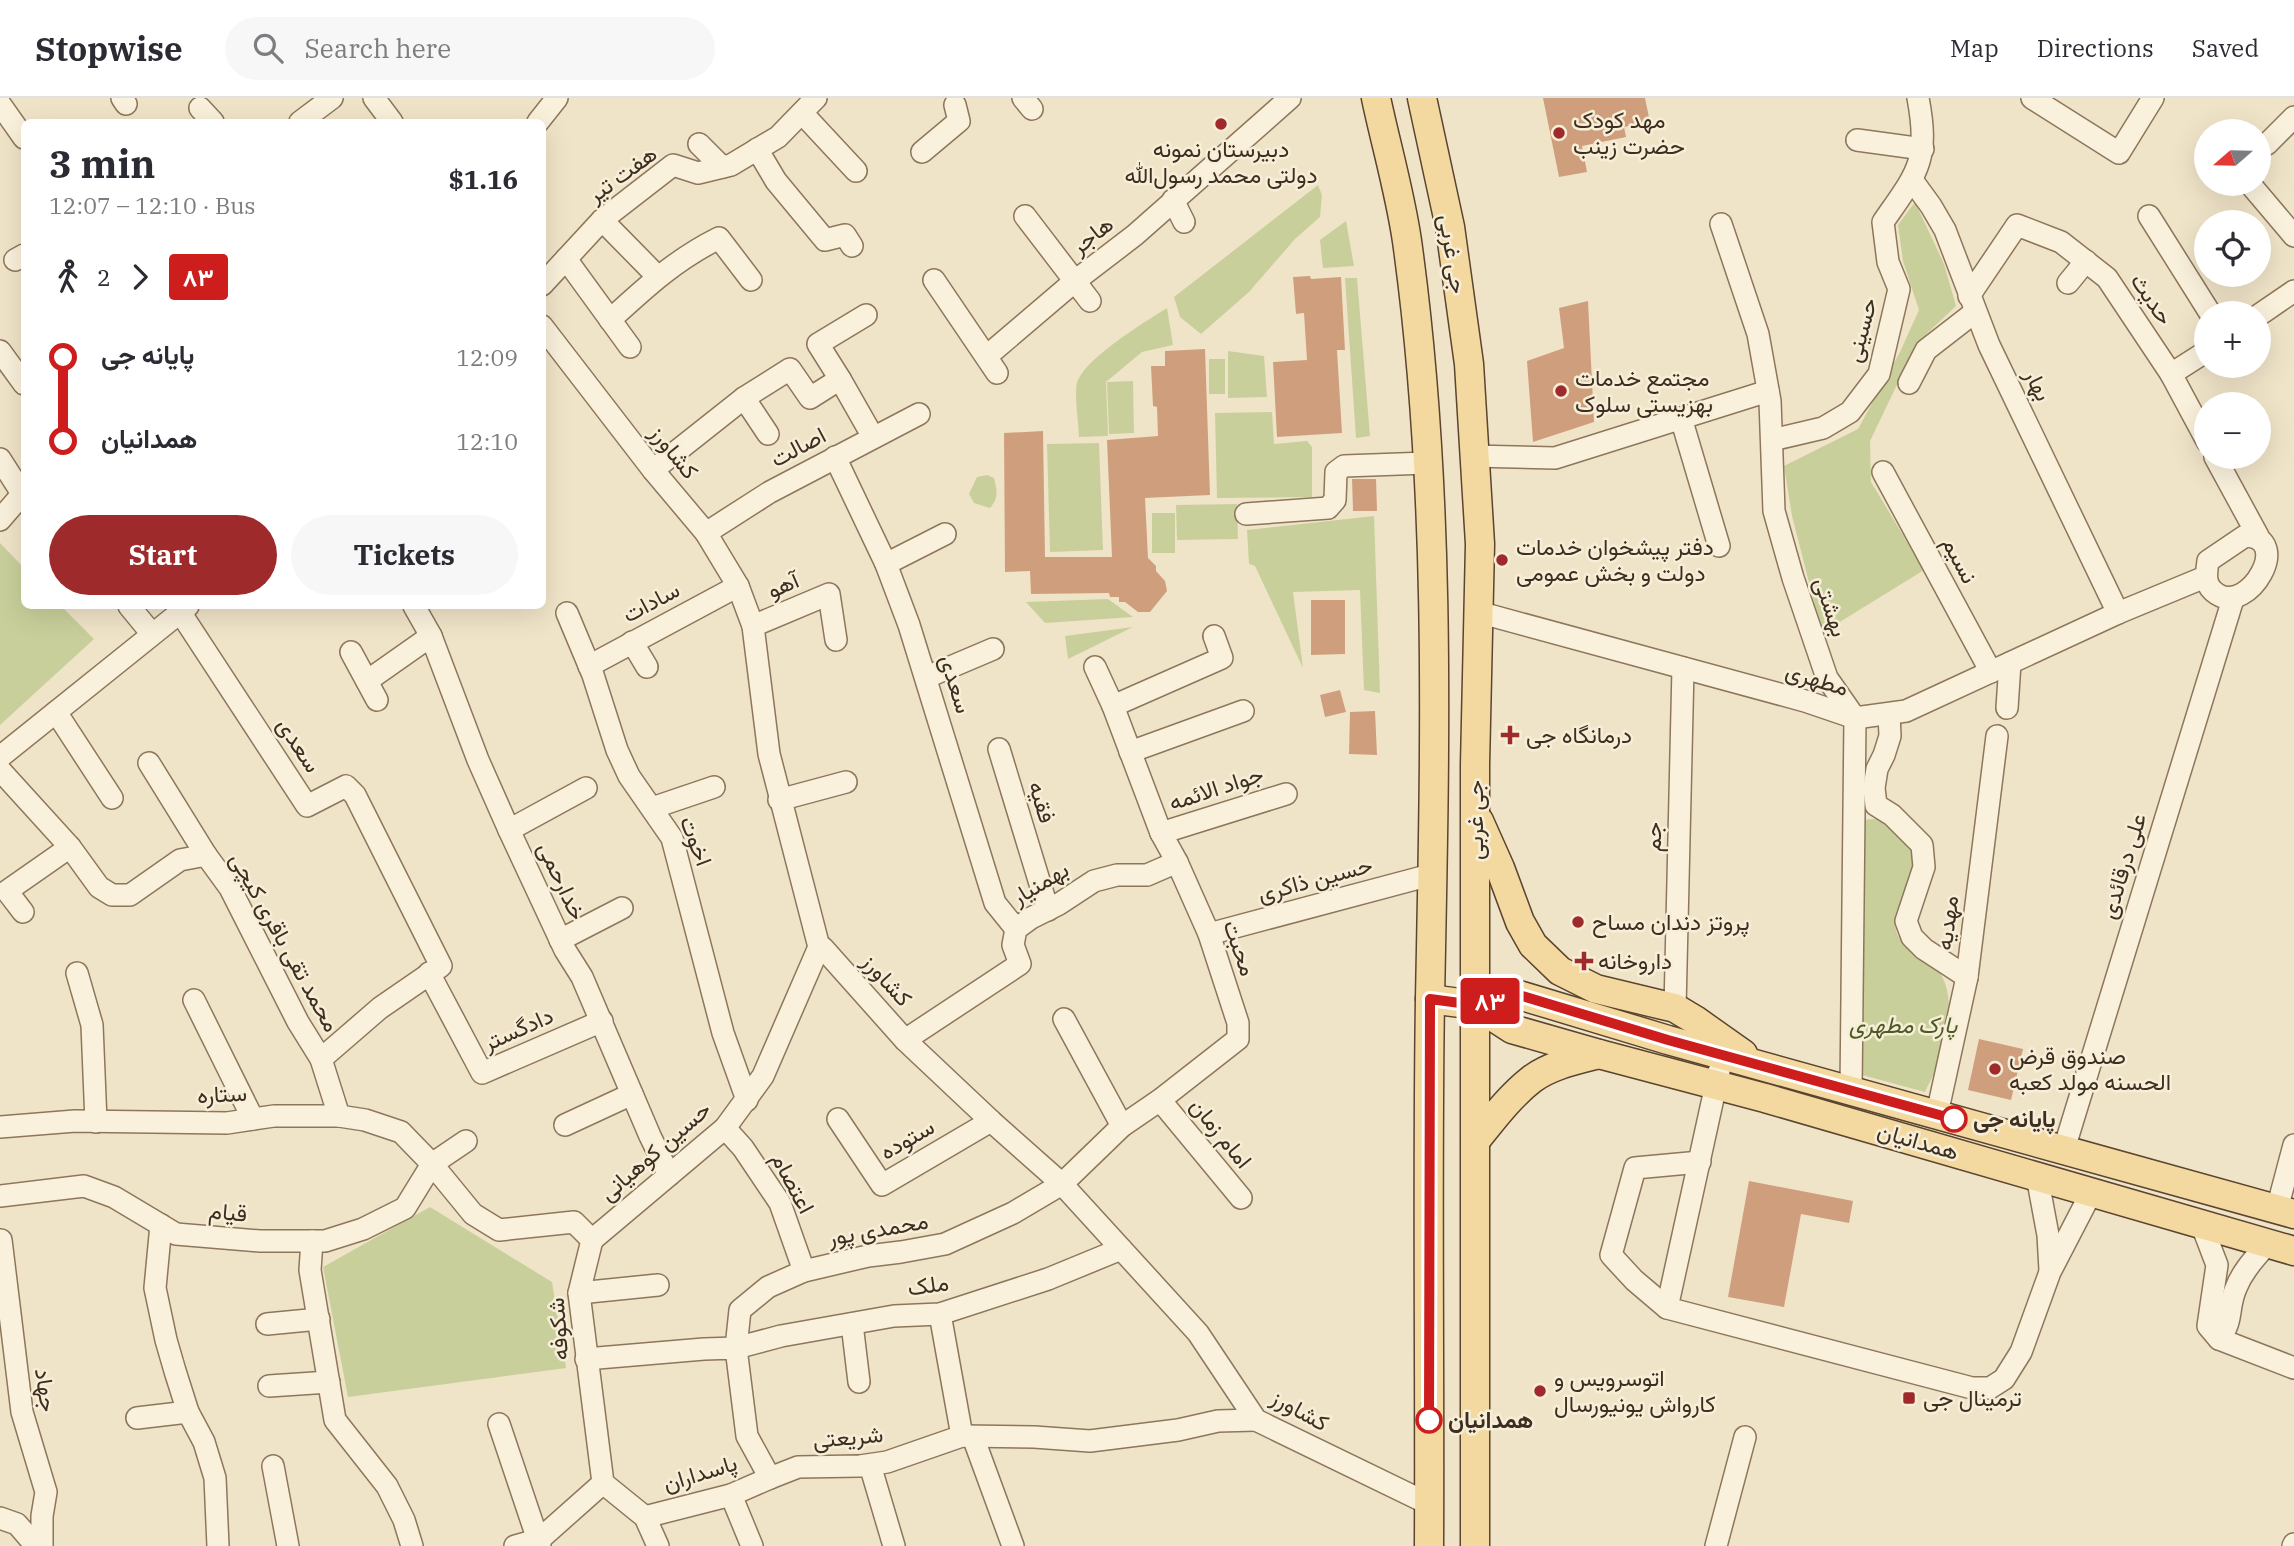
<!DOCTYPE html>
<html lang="en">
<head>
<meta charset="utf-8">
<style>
	body { margin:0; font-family:"IBM Plex Serif",Vazirmatn,serif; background:#f7f7f7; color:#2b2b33; height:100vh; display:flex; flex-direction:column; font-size:26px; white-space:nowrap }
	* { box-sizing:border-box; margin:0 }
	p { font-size:23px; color:#7c7c81 }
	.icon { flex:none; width:38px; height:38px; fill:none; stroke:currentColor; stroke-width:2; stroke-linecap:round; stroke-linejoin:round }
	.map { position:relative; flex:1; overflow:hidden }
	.drawer { position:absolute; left:21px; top:21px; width:525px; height:490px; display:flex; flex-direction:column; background:#fff; border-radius:10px; box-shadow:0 7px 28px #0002 }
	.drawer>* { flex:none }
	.badge { padding:0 14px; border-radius:5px; font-size:24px; line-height:46px }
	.needle { width:46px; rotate:250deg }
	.buttons { position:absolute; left:2194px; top:21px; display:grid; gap:14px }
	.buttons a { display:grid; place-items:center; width:77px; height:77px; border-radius:50%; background:#fff; box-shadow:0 7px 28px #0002; font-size:35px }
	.map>.badge { position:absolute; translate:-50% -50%; box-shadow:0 0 0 4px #fff }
	.legs { display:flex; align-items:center; gap:10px; height:77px; padding:0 28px; font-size:23px }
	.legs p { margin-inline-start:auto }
	.summary { display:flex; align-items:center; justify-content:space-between; height:119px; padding:0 28px }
	h1 { font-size:38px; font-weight:700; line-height:52px }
	.button { display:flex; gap:14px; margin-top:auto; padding:14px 28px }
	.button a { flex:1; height:80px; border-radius:42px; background:#9e2a2b; color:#fff; font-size:28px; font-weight:700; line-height:80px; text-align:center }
	.button a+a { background:#f7f7f7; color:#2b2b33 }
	ul { padding:0 28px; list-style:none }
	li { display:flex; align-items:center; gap:24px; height:84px; font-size:26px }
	li i { display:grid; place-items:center; width:10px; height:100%; margin:0 9px; background:currentColor }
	li i::after { content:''; width:18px; height:18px; margin:-9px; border:5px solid; border-radius:50%; background:#fff }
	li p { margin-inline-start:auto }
	li:first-child i { background:linear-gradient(#0000 50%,currentColor 0) }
	li:last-child i { background:linear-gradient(currentColor 50%,#0000 0) }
	header { display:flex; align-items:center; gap:42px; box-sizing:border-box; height:98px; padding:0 35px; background:#fff; border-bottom:2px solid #e1e1e2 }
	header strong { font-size:33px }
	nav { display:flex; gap:38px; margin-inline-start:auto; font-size:24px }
	.search { width:490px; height:63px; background:#f7f7f7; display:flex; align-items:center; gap:18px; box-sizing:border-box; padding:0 24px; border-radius:38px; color:#7c7c81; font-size:26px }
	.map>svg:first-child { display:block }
	.green { fill:#c9cf9b }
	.building { fill:#cf9f7d }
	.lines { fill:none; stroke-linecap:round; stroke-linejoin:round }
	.minor-casing { stroke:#8d765c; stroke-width:24 }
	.major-casing { stroke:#5b4430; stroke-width:31 }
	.minor { stroke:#faf1dc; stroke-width:21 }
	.major { stroke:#f3d9a0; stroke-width:28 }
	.line-1-casing { stroke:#fff; stroke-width:16 }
	.line-1 { stroke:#cd1d1d; stroke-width:10 }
	.poi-dot { fill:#9e2a2b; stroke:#f7eed8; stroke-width:2.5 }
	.stop-1-dot { fill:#fff; stroke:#cd1d1d; stroke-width:3.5 }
	.labels { text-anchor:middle; stroke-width:5; stroke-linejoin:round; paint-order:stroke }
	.poi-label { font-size:23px; fill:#3d2e20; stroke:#f7eed8; text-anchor:start }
	.street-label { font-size:23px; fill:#3d2e20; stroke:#f7eed8 }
	.park-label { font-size:23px; font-style:italic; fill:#4d5a26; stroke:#f7eed8 }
	.stop-label { font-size:23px; font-weight:bold; fill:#3d2e20; stroke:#f7eed8; text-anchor:start }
</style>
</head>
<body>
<header>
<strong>Stopwise</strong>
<div class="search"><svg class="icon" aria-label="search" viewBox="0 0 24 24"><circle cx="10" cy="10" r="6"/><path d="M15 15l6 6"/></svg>Search here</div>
<nav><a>Map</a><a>Directions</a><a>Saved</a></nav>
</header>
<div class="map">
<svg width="2294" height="1448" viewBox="0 0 2294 1448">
	<rect width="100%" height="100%" fill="#f0e4c8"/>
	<g class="green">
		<path d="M1318,87l4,10 -2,22 -25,22 -46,53 -48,42 -21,-17 -6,-20z"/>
		<path d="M1915,104l29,62 12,42 -39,37 -47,98 1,41 53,88 -102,63 -30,-117 -8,-50 74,-37 42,-77 19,-42 -16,-49 -5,-36z"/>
		<path d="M1346,123l8,45 -31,2 -3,-28z"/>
		<path d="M1345,180h12l13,158 -14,2z"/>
		<path d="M1167,210l6,37 -31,7 -36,30 2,54 -29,1c0,-11 -5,-45 -2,-54 8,-25 68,-61 90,-75z"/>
		<path d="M1228,253l36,5 3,41 -39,1z"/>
		<rect x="1209" y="261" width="16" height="35"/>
		<path d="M1133,283l1,52 -25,1 -2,-52z"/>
		<path d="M1272,314l2,32 33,-3 5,6v50l-95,1 -2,-85z"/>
		<path d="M1099,345l4,107 -53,2 -3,-108z"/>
		<path d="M987,377l7,3c3,13 5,20 -4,30l-16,-5 -5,-9 8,-17z"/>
		<path d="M1237,406l1,35 -61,1 -1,-35z"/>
		<rect x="1152" y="415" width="23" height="40"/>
		<path d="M1374,418l6,177 -16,-3 -4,-100 -67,2 10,76 -48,-102 -6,-2 -2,-34z"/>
		<path d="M0,445l24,25v38h37l33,33 -94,86z"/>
		<path d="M1108,501l25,18 -88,6 -19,-21z"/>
		<path d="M1133,529l-65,32 -3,-23z"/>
		<path d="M1885,720c27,27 36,37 20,75 -4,10 -11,19 -10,30 0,22 24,30 38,42 24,21 16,66 8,93 -4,11 -11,23 -16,34l-63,-17 -2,-18 2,-237z"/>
		<path d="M430,1109l122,75 14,86 -218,29 -25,-130z"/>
	</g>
	<g class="building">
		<path d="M1543,0h102l5,24 -26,5 2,10 -44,9 5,26 -28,5z"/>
		<path d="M1310,178l1,3 30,-2 4,73h-8l5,83 -65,4 -4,-75 34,-2 -3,-47 -8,1 -3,-37z"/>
		<path d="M1588,203l6,121 -61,20 -6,-81 37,-13 -5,-40z"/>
		<path d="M1205,251l5,146 -65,3 3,60 8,8v5l9,10 2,10 -17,21h-12l-13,-10h-6v-5h-9l-1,-4 -78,1 -1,-23 -25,1 -1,-139 39,-2 2,126h67l-5,-117 51,-4 -1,-29 -4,-1 -2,-40h14v-15z"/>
		<path d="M1352,381h24l1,32h-24z"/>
		<path d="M1311,502h34v54l-34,1z"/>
		<path d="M1340,592l6,22 -21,5 -5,-22z"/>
		<path d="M1375,613l2,44 -28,-1 1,-42z"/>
		<path d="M1979,941l44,10 -12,51 -43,-10z"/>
		<path d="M1749,1083l104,20 -4,22 -48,-9 -17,93 -56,-10z"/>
	</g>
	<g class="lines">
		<g class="minor-casing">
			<g id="minor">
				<path d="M122,0l4,6"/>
				<path d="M374,0l18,24"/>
				<path d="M1023,0l9,11"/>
				<path d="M2032,0l87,55 34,-55"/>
				<path d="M0,6l24,34"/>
				<path d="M200,10l13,14"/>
				<path d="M802,15l54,58"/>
				<path d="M300,24l32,-24"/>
				<path d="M538,24l19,-24"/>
				<path d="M1857,42l66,9"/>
				<path d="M699,46l23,23"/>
				<path d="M2267,46l27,-27"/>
				<path d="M757,51l19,32 49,59 20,-5 7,11"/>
				<path d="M922,54l37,-31 -4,-16"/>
				<path d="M1912,82l19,26 14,24 44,115 129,268"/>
				<path d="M2250,86l44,52"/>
				<path d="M1173,102l11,22"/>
				<path d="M1025,118l65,85"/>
				<path d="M2149,118l61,97"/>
				<path d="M602,122l55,56"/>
				<path d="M1721,126l37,110 12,67 4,110 19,67 34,100 28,40 -4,372"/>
				<path d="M566,161l64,88"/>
				<path d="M15,162l9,-5"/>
				<path d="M934,182l63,93"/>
				<path d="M2068,185l18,-22"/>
				<path d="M542,187l60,-65 71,-55 25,8 33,-8 47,-28 38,-39"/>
				<path d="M1969,198l48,-71 44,17 46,36 64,96 36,67"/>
				<path d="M2259,217l35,-24"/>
				<path d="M610,222c36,-33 65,-60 109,-82l32,42"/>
				<path d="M542,228l111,144 53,63 32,53 15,40 16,128 50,193 4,1 82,92 86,81 71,63 136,149 58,87 173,84"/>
				<path d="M0,253l24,33"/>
				<path d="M987,258l88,-75 60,-46 155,-137"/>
				<path d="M2171,276l36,-23"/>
				<path d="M840,281l-22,-35 48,-29"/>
				<path d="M1909,285l17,-33 49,-38"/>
				<path d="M744,300l24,36"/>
				<path d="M1681,320l38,128"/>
				<path d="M1772,342l51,-12 27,-16 29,-38 20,-85 -11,-27 -5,-40c34,-49 47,-61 35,-124"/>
				<path d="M1472,358l83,2 213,-67"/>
				<path d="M835,359l51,107 23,61 86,278 21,26"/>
				<path d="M2215,359l43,79"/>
				<path d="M0,361l23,36"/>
				<path d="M653,372l91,-72 46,-29 20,29 30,-19 33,58"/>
				<path d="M1883,374l108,200"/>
				<path d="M1246,416l82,-6 7,-8 1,-28 8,-6 83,-3"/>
				<path d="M0,422l24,-28"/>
				<path d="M706,435l64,-41 149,-78"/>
				<path d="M2245,438c49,1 4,79 -28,58 -13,-8 -11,-19 -9,-33z"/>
				<path d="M886,466l59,-30"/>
				<path d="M129,508l23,28"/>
				<path d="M414,508l17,30 47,124 31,70 56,120 17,27 68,159 19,39"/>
				<path d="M180,514l127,194 39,-20 9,9 86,171 -61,42 -59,51"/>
				<path d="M1478,514l327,89 50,17 51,-7 212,-98 87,-36"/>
				<path d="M567,515l26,62 24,75 12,26 43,62 51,195 24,67"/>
				<path d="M753,528l76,-32 7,46"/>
				<path d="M632,544l15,25"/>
				<path d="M351,554l26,48"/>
				<path d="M589,568l149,-80"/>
				<path d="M1095,569l18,39 48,127 16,29 32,72 29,89v16l-78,61 -38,26 -60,58 -49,29 -68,31 -44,8 -33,4 -64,15 -36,16 -28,23 -4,38 45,-12 113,-20 46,-2 108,-35 73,-30"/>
				<path d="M927,579l66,-28"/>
				<path d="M367,583l64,-45"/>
				<path d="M1113,608l109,-48 -8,-22"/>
				<path d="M2007,610l3,-45"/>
				<path d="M56,614l56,86"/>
				<path d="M1889,616l1,22 -6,19 -7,14 -3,19 2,17 16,10 30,30 2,22 -18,54 6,16 12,12 43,28"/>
				<path d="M999,651l49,161"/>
				<path d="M1130,654l113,-41"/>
				<path d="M0,659l188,-151"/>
				<path d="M149,665l57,92"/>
				<path d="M0,672l70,77 29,40 13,8h18l50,-35 26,-5 24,33 68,134 23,37 18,57"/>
				<path d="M779,702l67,-18"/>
				<path d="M652,710l62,-21"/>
				<path d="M509,732l77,-42"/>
				<path d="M1161,735l125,-39"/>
				<path d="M23,814l-16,-21 63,-44"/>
				<path d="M1209,836l225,-60"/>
				<path d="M560,842l62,-32"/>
				<path d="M77,875l15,52 4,97"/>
				<path d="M429,875l53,100 120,-52"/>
				<path d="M194,902l59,119"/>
				<path d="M1675,910l8,-340"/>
				<path d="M1064,921l58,107"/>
				<path d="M905,942l115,-76 -7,-19 3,-16 15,-11 28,-14 35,-23 23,-6h30l30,-13"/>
				<path d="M1719,973l-52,237 305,80h18l14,-9 17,-27 29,-80 42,-81"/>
				<path d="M1160,1002l81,98"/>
				<path d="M1937,1016l30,-137 30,-241"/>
				<path d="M838,1021l44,66 109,-64"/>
				<path d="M565,1027l67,-31"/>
				<path d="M0,1029l75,-6 152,2 47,-7h65l26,4 36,12 31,32 41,50 26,16 75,-8 18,18 -13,53 24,190 42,34 13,29"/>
				<path d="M725,1030l18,20 37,55 24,68"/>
				<path d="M2064,1051l169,-550"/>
				<path d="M2037,1078l11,59 2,35"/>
				<path d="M0,1098l84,-10 30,11 62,37 84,7h65l38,-12 42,-21 27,-44 34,-23"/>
				<path d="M2277,1111l17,-64"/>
				<path d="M2201,1125l16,42 -9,61 11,13 75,29"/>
				<path d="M161,1127l-6,63 11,52 9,31 13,41 16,30 11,36 3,68"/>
				<path d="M1,1142l21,172 24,80 -4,24v30"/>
				<path d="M592,1142l133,-112 38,-52 56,-129"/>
				<path d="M312,1143l-2,29 25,150 52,66 17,34 8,26"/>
				<path d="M579,1195l79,-8"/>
				<path d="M1667,1210l-33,-28 -23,-25 24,-87 65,-6"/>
				<path d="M940,1216l22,122"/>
				<path d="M267,1226l52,-5"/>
				<path d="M852,1226l7,58"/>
				<path d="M2219,1241c15,-19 8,-31 17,-51 7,-18 20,-31 32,-45"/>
				<path d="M586,1261l118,-10 32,-1 11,88 23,42 28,-11 62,-1 27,-4 75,-26 72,1 56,4 88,-11 40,-9 38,-1"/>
				<path d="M269,1288l60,-4"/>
				<path d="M137,1320l51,-6"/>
				<path d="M499,1326l41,122"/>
				<path d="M973,1339l40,109"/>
				<path d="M870,1367l24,81"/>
				<path d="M273,1368l15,80"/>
				<path d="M731,1397l21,51"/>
				<path d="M645,1419l86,-22 39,-17"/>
				<path d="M0,1420l17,6 19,22"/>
				<path d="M515,1448l25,-7 63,-56"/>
				<path d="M1716,1448l29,-109"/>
				<path d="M2293,1448l1,-2"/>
			</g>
		</g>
		<g class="major-casing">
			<g id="major">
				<path d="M1376,0c10,47 24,95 31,143 35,251 28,505 23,758 -3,182 0,365 -1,547"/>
				<path d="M1422,0l28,129 19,137 11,180 -5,221v781"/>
				<path d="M1479,723l21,47 20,54 13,23 27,26 36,18 79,19 20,12 48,34"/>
				<path d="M1430,901l45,6 44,-10 149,45 626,174"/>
				<path d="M1475,907l37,24 87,25 166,44 529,153"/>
				<path d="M1476,1042c17,-21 34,-44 56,-61 19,-14 44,-19 67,-25"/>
			</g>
		</g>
		<use href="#minor" class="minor"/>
		<use href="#major" class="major"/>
	</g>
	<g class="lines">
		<g class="line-1-casing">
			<path id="line-1" d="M1429,1322l1,-421 45,6 44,-10 149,45 286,79"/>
		</g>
		<use href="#line-1" class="line-1"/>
	</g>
	<g class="poi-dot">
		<circle cx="1221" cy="26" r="7"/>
		<circle cx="1559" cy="35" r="7"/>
		<circle cx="1561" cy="293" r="7"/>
		<circle cx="1502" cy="462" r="7"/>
		<path d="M1506.5 626.5h7v7h7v7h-7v7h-7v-7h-7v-7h7z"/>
		<circle cx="1578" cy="824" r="7"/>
		<path d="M1580.5 852.5h7v7h7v7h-7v7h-7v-7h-7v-7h7z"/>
		<circle cx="1995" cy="971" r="7"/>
		<circle cx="1540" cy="1293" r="7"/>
		<rect x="1902" y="1293" width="14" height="14" rx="3.5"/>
	</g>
	<g class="stop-1-dot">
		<circle cx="1954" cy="1021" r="12"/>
		<circle cx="1429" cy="1322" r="12"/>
	</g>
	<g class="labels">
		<g class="poi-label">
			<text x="1573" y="30">مهد کودک<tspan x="1573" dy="26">حضرت زینب</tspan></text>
			<text x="1221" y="59" text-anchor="middle">دبیرستان نمونه<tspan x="1221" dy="26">دولتی محمد رسول‌الله</tspan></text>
			<text x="1575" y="288">مجتمع خدمات<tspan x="1575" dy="26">بهزیستی سلوک</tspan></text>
			<text x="1516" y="457">دفتر پیشخوان خدمات<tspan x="1516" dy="26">دولت و بخش عمومی</tspan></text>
			<text x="1526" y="645">درمانگاه جی</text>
			<text x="1592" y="832">پروتز دندان مساح</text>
			<text x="1598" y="871">داروخانه</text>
			<text x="2009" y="966">صندوق قرض<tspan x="2009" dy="26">الحسنه مولد کعبه</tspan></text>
			<text x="1554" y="1288">اتوسرویس و<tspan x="1554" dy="26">کارواش یونیورسال</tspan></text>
			<text x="1923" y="1308">ترمینال جی</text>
		</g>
		<g class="street-label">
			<text transform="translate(622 76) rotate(-36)" y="8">هفت تیر</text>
			<text transform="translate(1092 137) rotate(-38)" y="8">هاجر</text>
			<text transform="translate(1453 156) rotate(81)" y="8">جی غربی</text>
			<text transform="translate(2152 201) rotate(56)" y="8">حدیث</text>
			<text transform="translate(1861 232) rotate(-75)" y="8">حسینی</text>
			<text transform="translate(2038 287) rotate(64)" y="8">بهار</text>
			<text transform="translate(798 349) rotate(-28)" y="8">اصالت</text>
			<text transform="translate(674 354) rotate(51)" y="8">کشاورز</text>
			<text transform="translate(1960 462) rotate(62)" y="8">نسیم</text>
			<text transform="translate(783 487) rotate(-23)" y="8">آهو</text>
			<text transform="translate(651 504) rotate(-28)" y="8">سادات</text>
			<text transform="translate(1831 509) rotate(72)" y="8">بهشتی</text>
			<text transform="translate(1817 581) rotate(17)" y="8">مطهری</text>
			<text transform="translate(956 586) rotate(73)" y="8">سعدی</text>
			<text transform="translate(299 647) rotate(57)" y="8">سعدی</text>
			<text transform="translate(1216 690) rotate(-18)" y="8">جواد الائمه</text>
			<text transform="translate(1042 704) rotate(73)" y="8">فقیه</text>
			<text transform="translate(1475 722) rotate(-90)" y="8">جی غربی</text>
			<text transform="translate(1653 739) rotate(-89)" y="8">جم</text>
			<text transform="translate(696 743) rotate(69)" y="8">اخوت</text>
			<text transform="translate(2123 768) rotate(-73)" y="8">علی درقائدی</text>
			<text transform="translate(1315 781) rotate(-15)" y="8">حسین ذاکری</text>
			<text transform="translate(562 783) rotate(65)" y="8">خدارحمی</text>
			<text transform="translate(1040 785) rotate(-31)" y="8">بهمنیار</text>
			<text transform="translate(1947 825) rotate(-83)" y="8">مهدیه</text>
			<text transform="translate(285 844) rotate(61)" y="8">محمد تقی باقری کیچی</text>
			<text transform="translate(1240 850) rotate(71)" y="8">محبت</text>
			<text transform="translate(887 882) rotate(48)" y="8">کشاورز</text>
			<text transform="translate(518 931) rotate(-24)" y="8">دادگستر</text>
			<text transform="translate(222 996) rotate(-3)" y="8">ستاره</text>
			<text transform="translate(1221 1035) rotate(51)" y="8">امام زمان</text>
			<text transform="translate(907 1041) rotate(-30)" y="8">ستوده</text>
			<text transform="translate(1918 1043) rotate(16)" y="8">همدانیان</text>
			<text transform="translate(655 1053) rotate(-41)" y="8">حسین کوهیانی</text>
			<text transform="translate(793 1085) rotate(62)" y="8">اعتصام</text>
			<text transform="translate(228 1114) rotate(5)" y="8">قیام</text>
			<text transform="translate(878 1131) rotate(-10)" y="8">محمدی پور</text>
			<text transform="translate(928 1187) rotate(-8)" y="8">ملک</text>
			<text transform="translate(558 1231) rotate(-94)" y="8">شکوفه</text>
			<text transform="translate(46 1292) rotate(81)" y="8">جهاد</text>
			<text transform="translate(1300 1312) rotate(29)" y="8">کشاورز</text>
			<text transform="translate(848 1339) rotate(-5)" y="8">شریعتی</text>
			<text transform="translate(700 1375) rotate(-17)" y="8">پاسداران</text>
		</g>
		<g class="park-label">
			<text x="1903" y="935">پارک مطهری</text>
		</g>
		<g class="stop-label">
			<text x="1973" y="1029">پایانه جی</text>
			<text x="1448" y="1330">همدانیان</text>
		</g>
	</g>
</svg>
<div class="buttons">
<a><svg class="needle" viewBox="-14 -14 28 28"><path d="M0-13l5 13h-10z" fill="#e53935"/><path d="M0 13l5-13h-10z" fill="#7c7c81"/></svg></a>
<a><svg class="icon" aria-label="locate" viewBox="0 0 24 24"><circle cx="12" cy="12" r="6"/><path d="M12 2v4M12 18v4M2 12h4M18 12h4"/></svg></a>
<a>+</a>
<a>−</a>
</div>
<b class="badge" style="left:1490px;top:903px;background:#cd1d1d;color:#fff">۸۳</b>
<section class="drawer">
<div class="summary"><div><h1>3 min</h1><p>12:07 – 12:10 · Bus</p></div><b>$1.16</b></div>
<div class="legs"><svg class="icon" aria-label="walk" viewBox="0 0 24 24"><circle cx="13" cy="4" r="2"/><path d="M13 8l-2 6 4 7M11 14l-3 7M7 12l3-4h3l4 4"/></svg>2<svg class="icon" aria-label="forward" viewBox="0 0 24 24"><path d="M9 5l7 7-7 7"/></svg><b class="badge" style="background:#cd1d1d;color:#fff">۸۳</b></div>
<ul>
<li><i style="color:#cd1d1d"></i><b>پایانه جی</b><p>12:09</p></li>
<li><i style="color:#cd1d1d"></i><b>همدانیان</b><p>12:10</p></li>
</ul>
<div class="button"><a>Start</a><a>Tickets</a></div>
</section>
</div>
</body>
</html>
